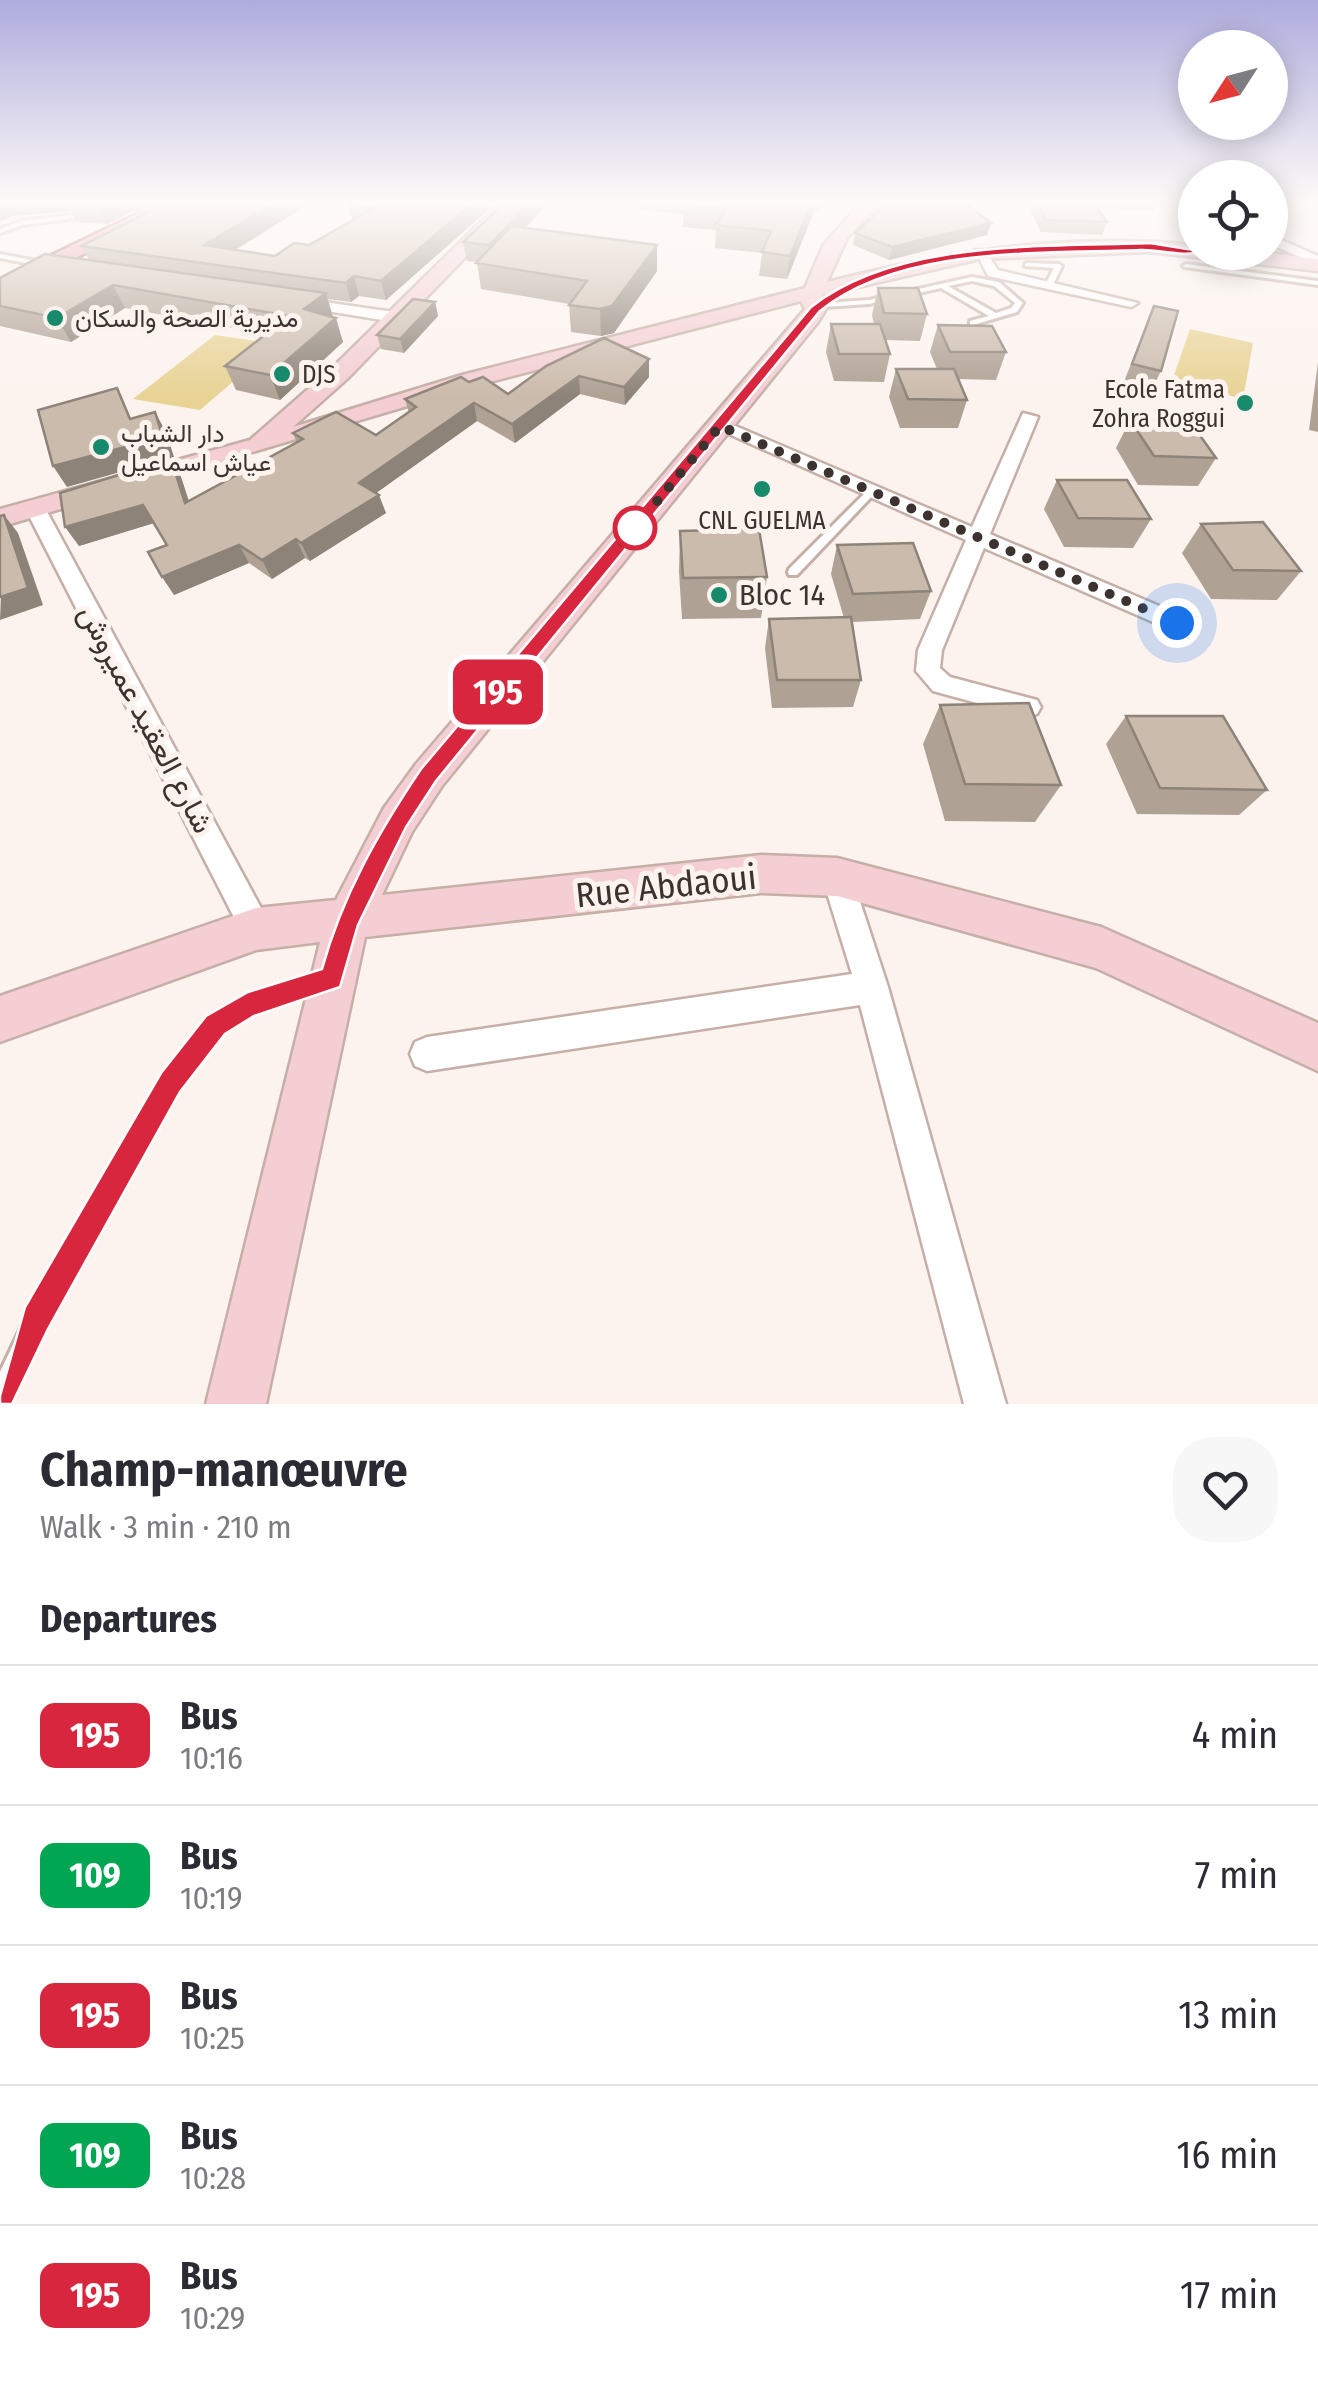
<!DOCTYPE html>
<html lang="en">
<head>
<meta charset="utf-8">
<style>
	body { margin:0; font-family:"Fira Sans Condensed",Vazirmatn,sans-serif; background:#f7f7f7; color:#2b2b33; height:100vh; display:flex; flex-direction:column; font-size:38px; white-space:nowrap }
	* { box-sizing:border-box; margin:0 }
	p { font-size:32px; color:#7c7c81 }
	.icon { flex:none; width:55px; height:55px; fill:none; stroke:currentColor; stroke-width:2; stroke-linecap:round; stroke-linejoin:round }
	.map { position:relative; height:1404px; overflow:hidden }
	.sheet { display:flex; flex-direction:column; background:#fff; flex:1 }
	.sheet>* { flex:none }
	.badge { padding:0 20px; border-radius:15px; font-size:35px; line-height:65px }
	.needle { width:65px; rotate:234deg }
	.buttons { position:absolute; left:1178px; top:30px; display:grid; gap:20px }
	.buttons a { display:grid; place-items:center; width:110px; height:110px; border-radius:50%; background:#fff; box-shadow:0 5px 25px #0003; font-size:50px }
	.you { position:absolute; width:50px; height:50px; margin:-25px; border:8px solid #fff; border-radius:50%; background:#1a73e8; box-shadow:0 0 0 15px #1a73e833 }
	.map>.badge { position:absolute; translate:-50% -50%; box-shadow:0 0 0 5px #fff }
	h2 { padding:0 40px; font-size:38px; line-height:90px }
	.round { display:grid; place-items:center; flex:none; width:105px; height:105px; border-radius:40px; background:#f7f7f7 }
	.headline { display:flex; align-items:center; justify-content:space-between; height:170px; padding:0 40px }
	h1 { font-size:48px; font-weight:700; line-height:75px }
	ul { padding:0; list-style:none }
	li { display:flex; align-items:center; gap:30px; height:140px; padding:0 40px; border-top:2px solid #e1e1e2 }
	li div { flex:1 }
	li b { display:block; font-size:38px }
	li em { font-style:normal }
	li .badge { min-width:110px; font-weight:700; text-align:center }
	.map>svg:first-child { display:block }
	.green { fill:#e8d395 }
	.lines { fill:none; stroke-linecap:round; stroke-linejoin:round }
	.lane-casing { stroke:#c5afa7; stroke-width:6 }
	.street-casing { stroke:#c5afa7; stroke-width:5 }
	.secondary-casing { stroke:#c5afa7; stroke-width:5 }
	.primary-casing { stroke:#a44d58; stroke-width:5 }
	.lane { fill:#fff; fill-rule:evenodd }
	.street { fill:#fff; fill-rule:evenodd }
	.secondary { fill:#f4ced3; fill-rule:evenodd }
	.primary { fill:#ea9da7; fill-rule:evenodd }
	.wall { fill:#afa194 }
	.shaded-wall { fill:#8e8378 }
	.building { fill:#cbbbac; stroke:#8e8378; stroke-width:2.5 }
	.line { fill:#d7263d; stroke:#fff; stroke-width:2.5 }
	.walk { stroke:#3c3330; stroke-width:10; stroke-dasharray:0 18 }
	.poi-dot { fill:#168a6a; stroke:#fcf3ef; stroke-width:4 }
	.stop-dot { fill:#fff; stroke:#d7263d; stroke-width:5 }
	.labels { text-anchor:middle; stroke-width:10; stroke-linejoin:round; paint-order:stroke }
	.far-poi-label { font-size:25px; fill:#3c3330; stroke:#fcf3ef; text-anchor:start }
	.poi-label { font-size:30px; fill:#3c3330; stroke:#fcf3ef; text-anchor:start }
	.street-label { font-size:30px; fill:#3c3330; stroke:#fcf3ef }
	.near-street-label { font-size:35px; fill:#3c3330; stroke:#fcf3ef }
</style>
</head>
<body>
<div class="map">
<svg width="1318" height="1404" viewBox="0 0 1318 1404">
	<rect width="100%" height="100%" fill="#fcf3ef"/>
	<g class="green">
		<path d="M1190,329l63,14 -10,56 -71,-18z"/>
		<path d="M215,335l62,9 -77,66 -67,-11z"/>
	</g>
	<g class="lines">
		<g class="lane-casing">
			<g id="lane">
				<path d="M73,215l2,3 -52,7 -23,8v-4l22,-8z"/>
				<path d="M0,254l47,9 3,2 -3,2 -47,-9z"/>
				<path d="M1027,263l32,1 3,2 -9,19 -4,2 -4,-2 9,-17 -29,-2v-2z"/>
				<path d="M1186,264l132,17v4l-134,-18 -1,-1z"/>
				<path d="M972,277l27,5 24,21 -6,9 -44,13h-3v-4l19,-5 -48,-28 -72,16 -45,3 -4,-2 4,-2 45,-3zM972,281l22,5 21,17 -4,5 -15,5 -48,-27z"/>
				<path d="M872,488l5,3 -2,2 -78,82h-8l-1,-3 1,-3 80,-80z"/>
				<path d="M324,972l6,2 2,6 -2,6 -78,26 -31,19 -45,58 -133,236 -35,79h-8v-32l29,-61 135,-234 45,-58 39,-22z"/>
			</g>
		</g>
		<g class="street-casing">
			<g id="street">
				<path d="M467,201h29l16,5 -6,4z"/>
				<path d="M1270,235l48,21v9l-48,-21z"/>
				<path d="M975,250h10l13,20 140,33 -7,4 -143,-31z"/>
				<path d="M296,298l98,14 8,5 -8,5 -103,-17 -2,-3z"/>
				<path d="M1023,413l15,4 -48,117 195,83 3,6 -11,8 -8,-2 -185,-81 -42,102 -2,18 10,9 87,23 4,7 -4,7 -9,3 -95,-26 -17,-20 2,-21 48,-110 -255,-114 15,-4 246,105z"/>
				<path d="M35,502l10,6 222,411 4,10 -4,10 -11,5 -11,-5 -220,-431z"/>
				<path d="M837,864l10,3 5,10 36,110 118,417h-42l-104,-399 -433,66 -12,-5 -5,-12 5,-12 12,-5 425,-63 -30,-97 5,-10z"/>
			</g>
		</g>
		<g class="secondary-casing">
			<path id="secondary" d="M502,201h18l-173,178 -54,48 169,-52 343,-87 18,-42 39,-45h19l-34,37 -20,44c121,-31 243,-50 368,-37v7h66l57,7v12l-168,-19 -170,7 -157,36 3,14 -8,13 -376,464 -30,46 -30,63 379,-40 76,3 264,69 217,96v48l-222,-103 -259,-72 -76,-3 -396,44 -99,467h-60l114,-462 -64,8 -256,92v-46l256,-88 80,-8 48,-92 32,-44 389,-455 -4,-8 -323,84 -478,142v-18l250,-69 81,-71z"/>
		</g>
		<g class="primary-casing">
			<path id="primary" d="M164,201h25l-189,95v-16z"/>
		</g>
		<use href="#lane" class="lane"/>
		<use href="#street" class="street"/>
		<use href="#secondary" class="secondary"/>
		<use href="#primary" class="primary"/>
	</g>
	<g class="wall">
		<path d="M0,201h314l-79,49 40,6 34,-11 44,-24 -5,-16 140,5 -102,90 -27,-4 -8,6 -24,-3 5,18 11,25 -63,58 -44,-10 -11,-24 41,-32 -141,-26 -54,34 -71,-16v-48l89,-18 -8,-14 58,-29 -3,-7 -29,14 -31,-2 -5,-11 -59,5z"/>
		<path d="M550,201l-25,27 132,43 -43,62 -13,3 -30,-4 -2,-28 -88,-15 -4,-27 -10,-1 -4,-19z"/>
		<path d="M640,201h184l-4,10h-6l-27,68 -28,-3 3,-23 -47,-5 1,-18 -33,-3v-13l-43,-4z"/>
		<path d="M1026,201h133l-5,10 -56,-3 9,14 -5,13 -61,-3z"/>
		<path d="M855,233l132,2 -98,25 -36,-15z"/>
		<path d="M878,288l49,26 -7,27 -35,-1 5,14 -6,28 -50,-1 -8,-29 5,-28h43l-2,-9z"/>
		<path d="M435,302l3,14 -34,37 -23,-4 -4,-14z"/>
		<path d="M1154,306l7,65 -10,20 -28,-7z"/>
		<path d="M938,325l68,27 -10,28 -38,-1 9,21 -9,28h-58l-11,-31 7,-28h41l-7,-17z"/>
		<path d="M1318,362v70l-9,-2z"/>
		<path d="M546,366l103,11 -24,28 -45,-11 -65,49 -38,-22 -101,72 10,20 -76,48 -5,-3 -33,21 -23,-16 -75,32 -7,-50 -13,-22 -75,23 102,-69 8,24 108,-58 -4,-10 83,2 33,-22 -4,-14 64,-17 39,12z"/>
		<path d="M1130,420l86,38 -18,28 -60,-1 -22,-37z"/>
		<path d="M1057,480l94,39 -18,29 -69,-1 -20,-38z"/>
		<path d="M1201,524l100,47 -24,29 -66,-1 -29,-46z"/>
		<path d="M680,531l87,46 -6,41 -79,1 -3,-47z"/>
		<path d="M837,545l94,46 -11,28 -68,3 9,58 -8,27 -81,1 -7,-60 4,-29 75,-1 -13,-44z"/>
		<path d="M940,705l121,80 -26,37 -90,-1 -22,-77z"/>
		<path d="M1126,716l141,74 -28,25 -102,-1 -31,-70z"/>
	</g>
	<g class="shaded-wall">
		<path d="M0,201h67l-1,3 5,7 -59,5 -12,6z"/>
		<path d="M110,201h46l-49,23 -9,-18z"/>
		<path d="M279,201h35l-102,63 -8,-19z"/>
		<path d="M475,201h11l2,9 -102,90 -5,-19z"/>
		<path d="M532,201h18l-58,63 -3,-19z"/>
		<path d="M812,201h3l-1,10 -27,68 3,-23z"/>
		<path d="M991,223l-4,12 -98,25 3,-13z"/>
		<path d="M657,245v26l-43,62 -13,3 -1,-27z"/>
		<path d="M354,276l5,20 -8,6 -5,-19z"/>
		<path d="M113,285l12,23 -54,34 -14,-24z"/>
		<path d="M326,293l7,24 -21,16 -8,-24z"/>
		<path d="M435,302l3,14 -34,37 -4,-14z"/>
		<path d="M336,318l7,24 -63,58 -10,-25z"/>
		<path d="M649,359v18l-24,28 -1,-18z"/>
		<path d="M579,376l1,18 -65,49 -3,-19z"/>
		<path d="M474,403l3,18 -112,80 -6,-18z"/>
		<path d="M155,412l11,20 8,25 -107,30 -14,-21z"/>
		<path d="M171,459l10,18 14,45 -10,-19z"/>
		<path d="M379,495l7,18 -76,48 -9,-18z"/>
		<path d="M143,505l11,18 -75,23 -14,-19z"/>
		<path d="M4,515l14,18 25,72 -43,15z"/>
		<path d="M296,539l9,19 -33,21 -10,-19z"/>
		<path d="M239,545l10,18 -75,32 -12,-18z"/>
	</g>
	<g class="building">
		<path d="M68,201h42l-12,5 -32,-2z"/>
		<path d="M154,201h125l-75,44 71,11 19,-13 15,2 65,-37 -26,-3 6,-4h121l-94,80 -27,-5 -8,7 -265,-37 70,-35 -15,-1z"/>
		<path d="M506,201h26l-43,44 -26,-3z"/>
		<path d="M686,201h126l-22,55 -28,-4 9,-21 -55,-6 10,-16 -43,-4z"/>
		<path d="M889,201h73l29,22 -99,24 -37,-14z"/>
		<path d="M1036,201h57l14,21 -61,-2z"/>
		<path d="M511,226l146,19 -45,61 -12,3 -31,-4 18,-24 -111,-18z"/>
		<path d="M45,254l281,39 -22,16 32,9 -66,57 -45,-9 64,-50 -176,-31 -56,33 -57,-12v-28z"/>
		<path d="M878,288h40l9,26 -43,-1z"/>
		<path d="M413,299l22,3 -35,37 -23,-4z"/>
		<path d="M1154,306l24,5 -17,60 -29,-7z"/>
		<path d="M831,324h49l10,30h-51z"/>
		<path d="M938,325l54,1 14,26h-56z"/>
		<path d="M604,338l45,21 -25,28 -45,-11 -67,48 -38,-21 -115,80 20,12 -78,48 -5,-4 -34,21 -23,-15 -77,32 -14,-25 19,-7 -24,-40 -78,22 -5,-34 111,-34 14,44 118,-64 -10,-6 43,-21 40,23 40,-28 -11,-8 56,-22 8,5 14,-5 25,17 38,-28z"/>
		<path d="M896,369h58l13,31 -59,-1z"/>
		<path d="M117,388l13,31 25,-7 8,25 -110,29 -15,-56z"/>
		<path d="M1130,420h59l27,38 -62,-2z"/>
		<path d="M1057,480h70l24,39 -73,-1z"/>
		<path d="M4,515l24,73 -28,9v-81z"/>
		<path d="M1263,522l38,49 -68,-1 -32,-46z"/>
		<path d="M759,529l8,48 -84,1 -3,-47z"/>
		<path d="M913,543l18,48 -78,3 -16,-49z"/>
		<path d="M851,617l10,63h-84l-8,-61z"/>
		<path d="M1029,703l32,82 -96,-1 -25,-79z"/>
		<path d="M1126,716h97l44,74 -107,-2z"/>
	</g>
	<linearGradient id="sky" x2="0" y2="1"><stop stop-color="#aeacdd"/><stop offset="0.51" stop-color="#fefaf8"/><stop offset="1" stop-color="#fefaf8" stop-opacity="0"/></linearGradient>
	<rect width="1318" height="397" fill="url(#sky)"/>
	<path class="line" d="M1150,243l50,8c-15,7 -42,-2 -60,-1 -100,4 -239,-4 -320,61l-384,470 -30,46 -48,98 -18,62 -86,29 -29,18 -45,58 -132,237 -36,75h-12v-8l25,-89 136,-234 45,-57 42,-24 74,-23c20,-73 57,-138 99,-200l390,-462c86,-68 234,-60 339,-64z"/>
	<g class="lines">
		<path class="walk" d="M635,528l-12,14 97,-116 457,197"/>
	</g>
	<g class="poi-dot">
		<circle cx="55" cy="318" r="10"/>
		<circle cx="282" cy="374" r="10"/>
		<circle cx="1245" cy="403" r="10"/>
		<circle cx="101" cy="447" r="10"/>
		<circle cx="762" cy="489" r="10"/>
		<circle cx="719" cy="595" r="10"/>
	</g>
	<circle class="stop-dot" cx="635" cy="528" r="20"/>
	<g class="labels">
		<g class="far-poi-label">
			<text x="75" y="327">مديرية الصحة والسكان</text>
			<text x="302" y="383">DJS</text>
			<text x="1225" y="398" text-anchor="end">Ecole Fatma<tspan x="1225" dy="29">Zohra Roggui</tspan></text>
			<text x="121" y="442">دار الشباب<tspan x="121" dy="29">عياش اسماعيل</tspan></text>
			<text x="762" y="529" text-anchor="middle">CNL GUELMA</text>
		</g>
		<g class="poi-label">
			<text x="739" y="605">Bloc 14</text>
		</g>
		<g class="street-label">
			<text transform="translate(146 719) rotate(62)" y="10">شارع العقيد عميروش</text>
		</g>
		<g class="near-street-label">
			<text transform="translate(666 886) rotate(-6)" y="12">Rue Abdaoui</text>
		</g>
	</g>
</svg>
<div class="buttons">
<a><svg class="needle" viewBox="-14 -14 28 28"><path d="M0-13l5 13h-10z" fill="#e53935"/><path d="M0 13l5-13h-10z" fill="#7c7c81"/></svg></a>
<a><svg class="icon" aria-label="locate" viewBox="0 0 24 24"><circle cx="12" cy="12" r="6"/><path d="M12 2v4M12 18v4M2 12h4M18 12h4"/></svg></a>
</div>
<div class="you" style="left:1177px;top:623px"></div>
<b class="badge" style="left:498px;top:692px;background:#d7263d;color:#fff">195</b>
</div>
<section class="sheet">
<div class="headline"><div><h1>Champ-manœuvre</h1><p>Walk · 3 min · 210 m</p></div><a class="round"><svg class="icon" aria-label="heart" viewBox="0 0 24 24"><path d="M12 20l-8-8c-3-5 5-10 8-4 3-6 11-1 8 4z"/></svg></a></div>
<h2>Departures</h2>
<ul>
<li><span class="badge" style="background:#d7263d;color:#fff">195</span><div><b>Bus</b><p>10:16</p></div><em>4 min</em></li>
<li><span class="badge" style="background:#00a651;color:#fff">109</span><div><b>Bus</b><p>10:19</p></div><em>7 min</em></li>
<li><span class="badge" style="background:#d7263d;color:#fff">195</span><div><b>Bus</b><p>10:25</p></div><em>13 min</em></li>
<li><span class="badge" style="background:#00a651;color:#fff">109</span><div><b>Bus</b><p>10:28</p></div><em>16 min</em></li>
<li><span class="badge" style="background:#d7263d;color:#fff">195</span><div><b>Bus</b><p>10:29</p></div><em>17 min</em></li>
</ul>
</section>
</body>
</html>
